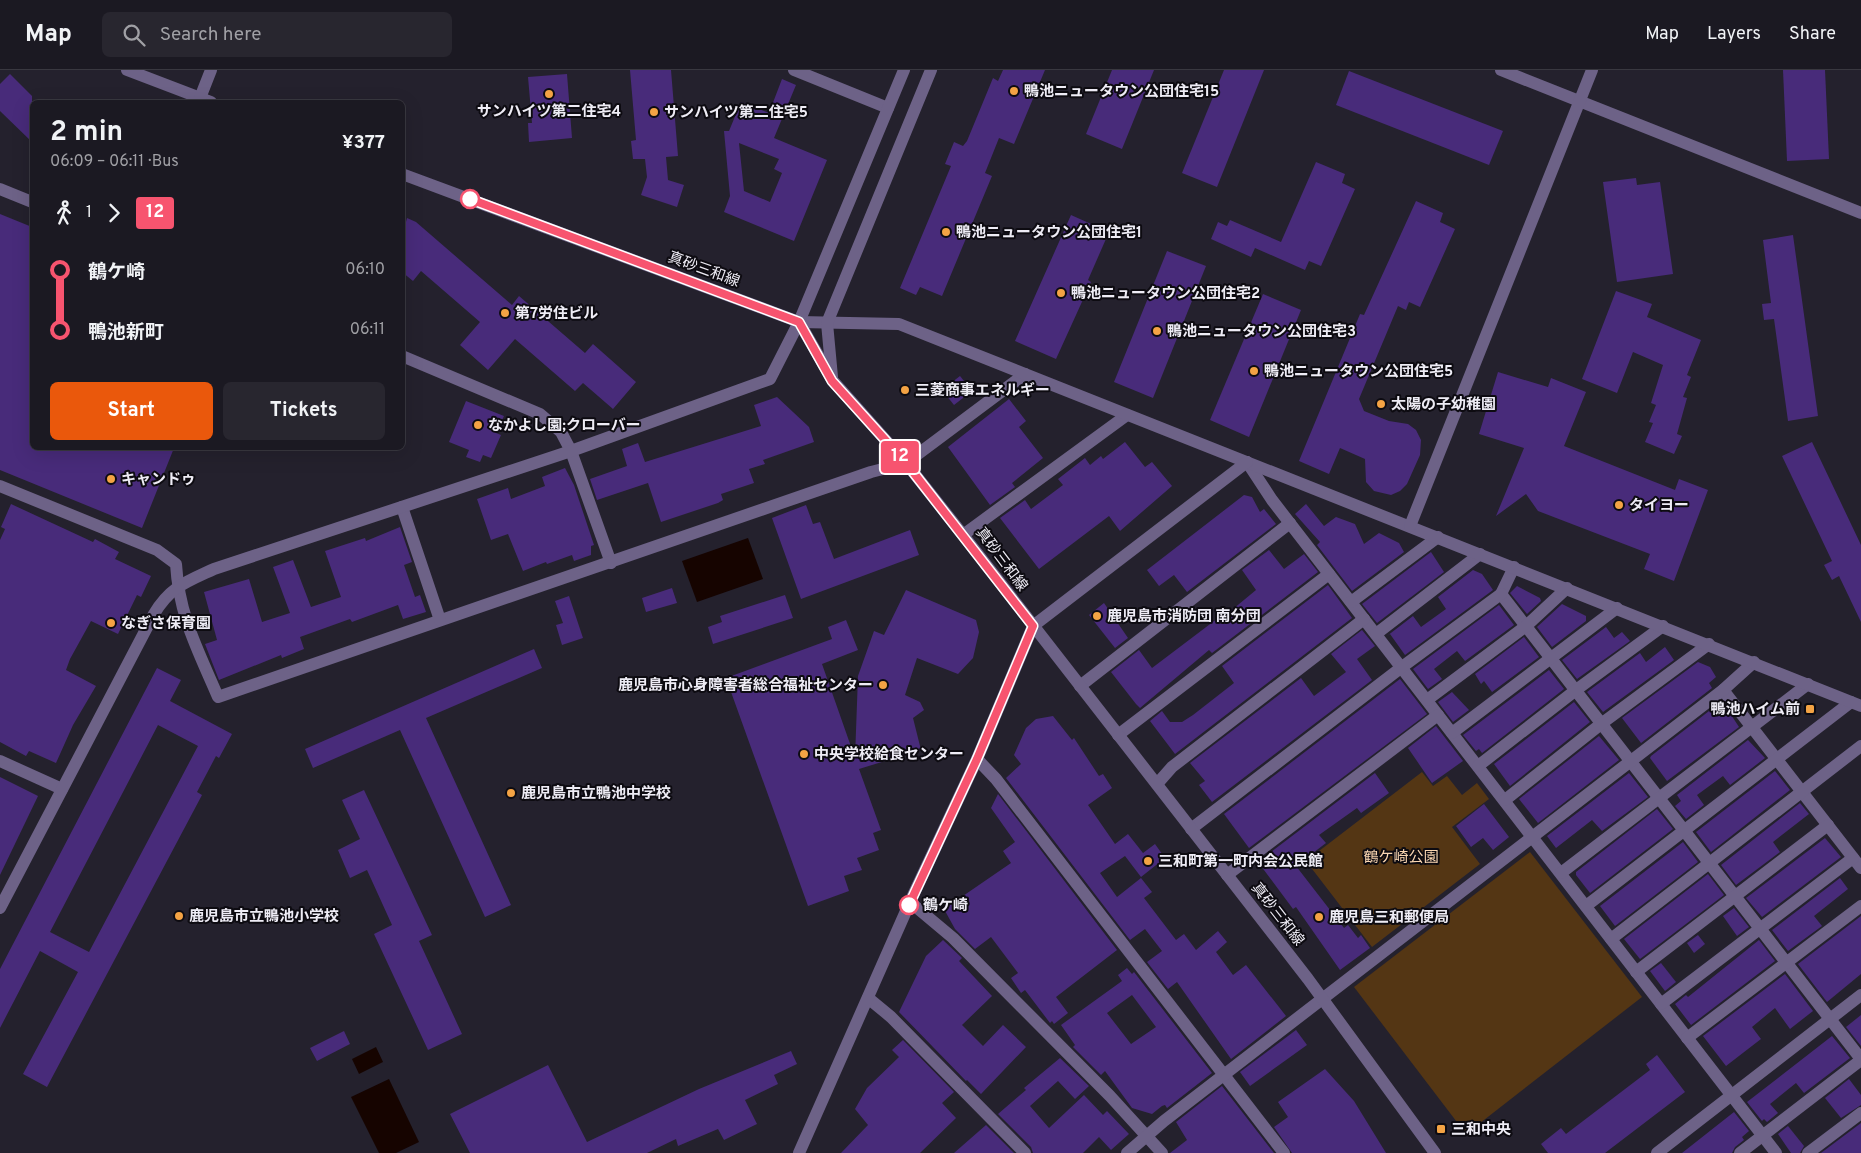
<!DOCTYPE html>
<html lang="en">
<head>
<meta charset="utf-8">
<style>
	body { margin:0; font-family:Overpass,"Noto Sans JP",sans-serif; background:#28262f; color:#f1f3f6; height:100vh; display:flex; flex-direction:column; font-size:19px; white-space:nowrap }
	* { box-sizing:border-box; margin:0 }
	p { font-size:16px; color:#a0a0a5 }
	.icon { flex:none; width:28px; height:28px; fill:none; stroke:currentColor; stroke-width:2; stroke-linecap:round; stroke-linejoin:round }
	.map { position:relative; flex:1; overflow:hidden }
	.details { position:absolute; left:30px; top:30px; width:375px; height:350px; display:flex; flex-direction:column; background:#1b1922; border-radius:8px; box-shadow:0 5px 20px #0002,0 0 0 1px #393840 }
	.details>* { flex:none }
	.badge { padding:0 10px; border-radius:4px; font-size:18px; line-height:32px }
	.map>.badge { position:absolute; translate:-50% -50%; box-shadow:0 0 0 2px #fff }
	.legs { display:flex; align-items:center; gap:8px; height:55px; padding:0 20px; font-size:16px }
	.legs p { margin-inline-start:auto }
	.summary { display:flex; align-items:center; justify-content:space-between; height:85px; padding:0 20px }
	h1 { font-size:28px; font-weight:700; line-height:38px }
	.cta { display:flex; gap:10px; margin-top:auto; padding:10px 20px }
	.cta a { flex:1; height:58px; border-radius:8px; background:#ea580c; color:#fff; font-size:20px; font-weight:700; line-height:58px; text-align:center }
	.cta a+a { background:#28262f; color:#f1f3f6 }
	ul { padding:0 20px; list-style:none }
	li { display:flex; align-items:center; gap:18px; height:60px; font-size:19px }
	li i { display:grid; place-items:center; width:8px; height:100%; margin:0 6px; background:currentColor }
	li i::after { content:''; width:12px; height:12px; margin:-6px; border:4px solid; border-radius:50%; background:#1b1922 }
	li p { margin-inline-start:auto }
	li:first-child i { background:linear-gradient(#0000 50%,currentColor 0) }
	li:last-child i { background:linear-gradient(currentColor 50%,#0000 0) }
	header { display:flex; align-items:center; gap:30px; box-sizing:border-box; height:70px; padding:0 25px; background:#1b1922; border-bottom:1px solid #393840 }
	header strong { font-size:24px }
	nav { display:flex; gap:28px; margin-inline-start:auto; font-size:18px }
	.search { width:350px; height:45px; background:#28262f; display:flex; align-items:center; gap:12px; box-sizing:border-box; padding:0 18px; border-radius:8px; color:#a0a0a5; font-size:19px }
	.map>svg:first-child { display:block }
	.green { fill:#543614 }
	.water { fill:#160400 }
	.building { fill:#482b7a; fill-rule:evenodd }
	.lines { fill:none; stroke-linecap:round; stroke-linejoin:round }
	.minor { stroke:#6d6287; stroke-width:12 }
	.tertiary { stroke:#6d6287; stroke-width:12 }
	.line-1-casing { stroke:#fff; stroke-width:11 }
	.line-1 { stroke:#f7546f; stroke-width:8 }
	.poi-dot { fill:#f4a344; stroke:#0d0b11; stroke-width:2 }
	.stop-1-dot { fill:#fff; stroke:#f7546f; stroke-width:2.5 }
	.labels { text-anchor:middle; stroke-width:4; stroke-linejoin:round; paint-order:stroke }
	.poi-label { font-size:15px; font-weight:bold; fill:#eeecf5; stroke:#0d0b11; text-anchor:start }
	.street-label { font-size:15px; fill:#eeecf5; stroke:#0d0b11 }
	.park-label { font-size:15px; fill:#fbd7b2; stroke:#0d0b11 }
	.stop-label { font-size:15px; font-weight:bold; fill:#eeecf5; stroke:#0d0b11; text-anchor:start }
</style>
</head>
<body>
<header>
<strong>Map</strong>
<div class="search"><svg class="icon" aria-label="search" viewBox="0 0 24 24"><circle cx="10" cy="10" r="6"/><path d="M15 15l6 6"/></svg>Search here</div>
<nav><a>Map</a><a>Layers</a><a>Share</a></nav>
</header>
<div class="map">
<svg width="1861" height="1083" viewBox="0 0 1861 1083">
	<rect width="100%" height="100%" fill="#24212d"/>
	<g class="green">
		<path d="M1422,702l11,14 14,-10 15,19 15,-12 12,16 -37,28 28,37 -108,83 -66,-86z"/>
		<path d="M1530,782l112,145 -176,137 -112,-147z"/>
	</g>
	<g class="water">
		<path d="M748,468l15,41 -66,23 -15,-41z"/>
		<path d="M376,977l7,15 -24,12 -7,-15z"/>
		<path d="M389,1009l30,63 -23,11h-17l-28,-56z"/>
	</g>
	<g class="building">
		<path d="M630,0h41l7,86 -12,1 2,23 16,5 -7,22 -36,-12 6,-18 -2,-18h-12l-2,-18 5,-1z"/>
		<path d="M1003,0h42l-31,74 -15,-6 -14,35 7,3 -50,120 -22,-9 -4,8 -16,-7 51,-122 -6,-2 9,-22 9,4 4,-5 26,-63 5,3z"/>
		<path d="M1112,0h42l-32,79 -36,-15z"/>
		<path d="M1224,0h40l-47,117 -35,-14z"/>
		<path d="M1783,0h42l4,89 -42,2z"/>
		<path d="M1349,1l154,60 -14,34 -153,-60z"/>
		<path d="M10,4l22,22v46l-32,-31v-27z"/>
		<path d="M567,4l5,64 -43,4 -1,-19h4l-4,-46z"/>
		<path d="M782,9l14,6 -22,53 53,22 -33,81 -70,-29 6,-16 -6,-65h5l12,-29 28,11zM739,73l40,16 -5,10 8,4 -12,29 -26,-11z"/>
		<path d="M1316,92l29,12 -3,9 13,6 -34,77 -12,-5 -4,9 -50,-22 -4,9 -40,-18 7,-17 9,4 3,-6 51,22z"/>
		<path d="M1636,108l1,7 23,-3 13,92 -56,8 -14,-100z"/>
		<path d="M1416,131l27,12 -3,9 15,7 -35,78 -11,-5 -3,8 -8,-4 -39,93 5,12 25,10 19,3 8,6 5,10 -1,15 -13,29 -7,7 -9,4 -17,-4 -8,-9 -1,-23 -25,-11 -11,26 -30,-13 61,-147 4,1z"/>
		<path d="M0,144l32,13v221h142l-32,80 -142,-58z"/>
		<path d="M1071,145l38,17 -21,48 3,2 -35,77 -41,-18z"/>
		<path d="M407,148l9,4 96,83 7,-9 66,57 8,-9 43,38 -23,27 -30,-26 -8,8 -60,-52 -27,31 -28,-25 20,-23 -59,-51 -8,10 -11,-9v-51l4,1z"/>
		<path d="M1793,165l25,181 -30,5 -14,-102 -10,1 -2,-16 9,-1 -8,-63z"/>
		<path d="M1167,181l39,15 -53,132 -39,-16z"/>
		<path d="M1616,221l36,13 -5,13 54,23 -14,35 4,2 -8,20 4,1 -10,36 5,2 -8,18 -29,-12 8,-19 -4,-1 7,-17 -5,-2 12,-38 -30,-13 -16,41 -35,-14z"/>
		<path d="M1263,224l38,16 -52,127 -39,-17z"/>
		<path d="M1498,302l50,15 3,-9 35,14 -22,54 111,44 4,-11 29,11 -34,91 -30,-12 6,-15 -112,-43 -12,-17 -30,22 28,-68 -45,-14z"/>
		<path d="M960,306l12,15 -18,14 -12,-15z"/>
		<path d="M777,327l32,30 5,15 -51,18 2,4 -16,5 5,14 -33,11 2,6 -5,3 -57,19 -13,-39 -51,17 -7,-21 37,-13 -5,-17 16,-6 7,19 116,-36 -7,-21z"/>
		<path d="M1009,329l17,22 -7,6 24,31 -31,25 3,4 -25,18 -42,-58z"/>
		<path d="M466,331l38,15 -8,17 5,2 -10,23 -8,-3 -3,7 -14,-5 3,-7 -20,-8z"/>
		<path d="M1125,372l20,25 7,-5 20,24 -52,45 -11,-15 -70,53 -39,-51 25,-18 6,9 32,-24 -5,-6 27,-21 5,7 11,-9 2,3z"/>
		<path d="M1812,372l49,103v77l-22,-46 -7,4 -8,-15 8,-4 -50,-105z"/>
		<path d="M565,398l9,17 20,60 -3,1v9l-17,6 -2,-6 -25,9 -1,-2 -23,9 -15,-37 -17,6 -14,-41 31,-11 3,11 34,-13 -3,-9z"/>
		<path d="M1244,425l8,2 8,15 4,-3 12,15 -89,68 -13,-17 -15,11 -12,-16z"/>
		<path d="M11,434l82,38 2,-3 24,13 -4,7 36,17 -10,21 -4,-2 -19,39 -27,-13 -21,38 -4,11 30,16 -23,39 -17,38 -27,-12 -3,5 -26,-14v-202l5,-11 -4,-2z"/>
		<path d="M1306,434l18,22 12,-9 19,7 9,20 15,-11 20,10 5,9 -52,39 -35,-46 3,-3 -25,-28z"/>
		<path d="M806,435l7,19 7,-2 14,37 76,-29 9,25 -118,44 -29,-81z"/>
		<path d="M400,457l12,35 -8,3 11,32 5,-2 6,17 -23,7 -5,-14 -46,17 -2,-3 -50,18 4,12 -22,9 -1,-3 -62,25 -14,-36 12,-4 -13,-48 45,-13 13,43 28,-9 -17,-46 20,-7 18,47 30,-10 -16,-46 40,-13 1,3z"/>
		<path d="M1269,480l15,19 20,-15 14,18 -106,81 -3,-3 -69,58 -4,-4 -25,-32 28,-22 13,18 74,-56 1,2 29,-24 -14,-20z"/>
		<path d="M1431,482l13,20 -67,51 -15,-19z"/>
		<path d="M1473,500l9,4 11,16 -88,65 -15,-21 -3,2 26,-20 8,11 25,-18 -8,-12z"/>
		<path d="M1328,515l24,33 -177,136 -25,-33 12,-10 8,11h12l11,-7 41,-32 -12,-17z"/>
		<path d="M1517,516l23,12 1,3 -14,13 -17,-21z"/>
		<path d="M672,518l5,15 -31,9 -4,-14z"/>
		<path d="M906,520l70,30 3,12 -6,26 -15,16 -41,-16 -12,37 15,7 4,8 -11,8 8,32 -62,19 22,61 -8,3 6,17 -22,8 5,12 -18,6 5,15 -41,15 -82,-228 106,-39 -4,-12 18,-7 12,30 -36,14 33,94 3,-82 16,-45 10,4z"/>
		<path d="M785,525l8,23 -80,26 -5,-17 14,-5 -2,-6z"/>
		<path d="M569,526l14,42 -21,7 -6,-20 7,-2 -8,-22z"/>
		<path d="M1104,533l24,35 -13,10 -26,-33z"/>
		<path d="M1562,534l24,12v5l-34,26 -15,-20z"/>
		<path d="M1499,535l15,20 -49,36 -8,-10 -23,18 8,10 -14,10 -15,-20z"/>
		<path d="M1606,557l8,11 8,-6 8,9 -53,38 -15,-19z"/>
		<path d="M1362,560l13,16 -18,13 15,21 -160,122 -13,-17 6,-4 -15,-18 111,-85 13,18 32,-24 -15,-18z"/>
		<path d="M1524,567l15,20 -47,35 -8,-11 -3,3 -6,-10z"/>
		<path d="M1665,577l9,13 -71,52 -16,-20 53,-39 6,9z"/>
		<path d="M534,579l8,19 -116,50 85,187 -26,12 -85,-187 -87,38 -8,-19z"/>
		<path d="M1698,592l12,5 6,10 -7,6 3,5 -71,55 -19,-25z"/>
		<path d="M157,598l24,12 -11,21 62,33 -13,24 -3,-2 -19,36 5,3 -155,292 -24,-13 55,-102 -38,-21 -40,77v-59zM158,655l40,21 -109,206 -39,-20z"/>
		<path d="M1549,600l15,19 -82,64 -3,-4 -3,2 -13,-16z"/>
		<path d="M1400,609l27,35 -178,134 -25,-34z"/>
		<path d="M1452,622l17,18 -16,12 -15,-20z"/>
		<path d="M1722,631l17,26 -72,54 -17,-23 1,-2z"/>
		<path d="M1574,632l16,20 -80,64 -16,-22z"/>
		<path d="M1053,646l19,24 2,-2 25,38 4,-2 9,14 -24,17 27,39 13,-10 15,19 12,-9 10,14 -24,19 -16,-21 -25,17 17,24 24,-19 11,14 -8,6 32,42 8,-6 12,16 22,-19 9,11 -11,10 17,23 13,-10 40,51 -55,43 -54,-77 -9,7 -21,-27 15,-11 -17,-22 -15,11 -124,-162 15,-14 -7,-9 12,-27 10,-9z"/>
		<path d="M1436,656l27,35 -31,22 -24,-35z"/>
		<path d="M1599,666l20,24 -81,63 -19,-24z"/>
		<path d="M1748,670l17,18 -35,27 -7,-9 -26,19 7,10 -18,14 -11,-13 6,-5 -4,-6z"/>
		<path d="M1775,701l15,19 -79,62 -15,-20z"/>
		<path d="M1375,703l14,20 -28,20 -4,-5 -38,27 7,8 -30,23 48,62 4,-3 10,13 3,-3 9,13 -30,22 -44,-63 -3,2 -35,-47z"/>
		<path d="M1629,703l19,24 -46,34 -10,-11 -36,28 -9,-12z"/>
		<path d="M0,707l38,19 -38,79z"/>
		<path d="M364,720l68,145 -13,6 43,93 -34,16 -54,-116 18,-9 -25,-55 -17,8 -12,-28 22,-11 -18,-39z"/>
		<path d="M998,724l119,156 -61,47 12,16 -14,11 -2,-3 -2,2 -25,-33 -4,3 -10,-15 7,-5 -27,-36 -16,12 -20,-20 -11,-20 67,-46 -8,-12 12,-9 -24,-34z"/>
		<path d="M1800,733l9,11 -36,28 7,10 -44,33 -15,-20z"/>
		<path d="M1484,734l25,33 -16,13 -10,-12 -12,9 -15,-21z"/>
		<path d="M1657,739l16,20 -83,64 -14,-18v-3z"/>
		<path d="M1825,768l16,19 -79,60 -16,-19z"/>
		<path d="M1683,772l15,20 -83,64 -15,-20z"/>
		<path d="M1708,804l16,21 -84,64 -16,-20z"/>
		<path d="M1840,808l8,11 -34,27 8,10 -34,25 -16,-21z"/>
		<path d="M1734,838l15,19 -12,9 -14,-20z"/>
		<path d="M1861,846v58l-34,28 -29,-38z"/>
		<path d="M1698,865l7,9 -11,9 -7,-10z"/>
		<path d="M943,870l19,18 -3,3 33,35 -30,29 21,21 20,-21 23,22 -45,47 -14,-14 -1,1 -67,-69 27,-56z"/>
		<path d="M1759,870l16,21 -84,64 -16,-21 11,-9 2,2z"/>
		<path d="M1661,893l15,19 -11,9 -15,-20z"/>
		<path d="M1127,898l5,6 2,-2 78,101 -45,35 -2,-3 -3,1 -10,8 -20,-6 -27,-37 -4,4 -28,-28 2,-2 -14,-20 61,-44 -4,-6zM1132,925l24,32 -25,17 -24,-31z"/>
		<path d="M1785,904l28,37 -23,18 -15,-21 -23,19 9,12 -35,27 -23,-30z"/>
		<path d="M1861,945v31l-15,-19z"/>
		<path d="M1296,960l11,15 -57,41 -10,-14z"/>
		<path d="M344,961l6,13 -33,17 -7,-13z"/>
		<path d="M1832,966l18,22 -46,35 -8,-10 -26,21 8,9 -11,9 -3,-3 -2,2 -15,-19z"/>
		<path d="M903,970l51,52 -12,11 14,15 -36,35h-79l27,-28 -13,-16 12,-21 32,-31 -7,-7z"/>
		<path d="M791,981l6,13 -23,11 4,9 -33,16 12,24 -33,16 -6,-11 -40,17 -2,-7 -29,14h-177l-20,-39 98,-49 39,77 112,-53z"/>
		<path d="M1657,985l28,37 -80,61h-57l-7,-9 20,-16 5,6 84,-64 -4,-6z"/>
		<path d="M1060,988l29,28 -14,13 -17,-18 -28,25 19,22 35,-33 19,20 4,-4 22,23 -18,16 -12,-13 -16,16h-50l-2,-6 -33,-33 28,-24 -2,-2z"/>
		<path d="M1325,999l29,32 32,52h-94l-18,-26 14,-10 -10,-15z"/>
		<path d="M1849,1009l12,16v10l-20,13 -16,-20z"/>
		<path d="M1222,1016l52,67h-104l17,-13 -11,-18z"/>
		<path d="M1734,1042l15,19 -7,6 2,3 -9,7 -3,6h-50z"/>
		<path d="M1861,1053v30h-40z"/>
		<path d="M986,1055l28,28h-60z"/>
		<path d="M1788,1056l16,20 -4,7h-9l-13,-19z"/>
	</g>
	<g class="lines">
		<g class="minor">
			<path d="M794,0l94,38"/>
			<path d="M0,119l32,13"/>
			<path d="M402,286l138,58 21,18 10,19 40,112"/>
			<path d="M1247,392l25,38 504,653"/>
			<path d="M0,416l157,64 19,14c3,52 22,86 42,133l653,-225 35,-9 119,-89"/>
			<path d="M402,437l38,113"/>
			<path d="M963,465l164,-120"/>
			<path d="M1514,497l-13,27 360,465"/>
			<path d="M1351,532l87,-65"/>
			<path d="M1376,564l104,-80"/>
			<path d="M1080,616l210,-163"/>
			<path d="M1723,620l138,178"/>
			<path d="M1427,630l99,-74 41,-38"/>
			<path d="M1452,663l165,-125"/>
			<path d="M1118,665l211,-161"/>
			<path d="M977,689l19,20 288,374"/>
			<path d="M0,691l62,28"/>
			<path d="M1478,696l98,-76 87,-64"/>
			<path d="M1157,714l15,-17 192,-148"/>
			<path d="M1505,730l96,-76 108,-80"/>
			<path d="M1191,759l211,-162 99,-73"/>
			<path d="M1561,803l247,-189"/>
			<path d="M1227,805l211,-160"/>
			<path d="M910,832l43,36 157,158 52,57"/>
			<path d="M1586,836l265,-204"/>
			<path d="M1611,869l250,-193"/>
			<path d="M1636,902l192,-147"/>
			<path d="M868,928l23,19 134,136"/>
			<path d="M1661,934l192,-146"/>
			<path d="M1687,968l174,-132"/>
			<path d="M1127,1083l37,-32 559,-431 31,-28"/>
			<path d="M1657,1083l204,-158"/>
			<path d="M1740,1083l121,-93"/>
			<path d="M1808,1083l53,-40"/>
		</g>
		<g class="tertiary">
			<path d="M127,0l84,32"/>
			<path d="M1501,0l360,143"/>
			<path d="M200,28l11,-28"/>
			<path d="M402,104l397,148 34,59 73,82 57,72 345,444 127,174"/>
			<path d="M799,252l100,2 962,382"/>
			<path d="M832,307l-5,-54 104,-253"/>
			<path d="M1410,456l182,-456"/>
			<path d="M0,838l154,-294c16,-27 32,-32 60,-45l357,-118 199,-72 29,-57 105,-252"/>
			<path d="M799,1083l111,-251 67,-143 56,-133 214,-164"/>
		</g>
	</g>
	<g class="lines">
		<g class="line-1-casing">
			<path id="line-1" d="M470,129l329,123 33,59 74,82 127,163 -56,133 -68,146"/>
		</g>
		<use href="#line-1" class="line-1"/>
	</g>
	<g class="poi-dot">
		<circle cx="1014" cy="21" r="5"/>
		<circle cx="549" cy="24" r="5"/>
		<circle cx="654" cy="42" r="5"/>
		<circle cx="946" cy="162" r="5"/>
		<circle cx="1061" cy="223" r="5"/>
		<circle cx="505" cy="243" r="5"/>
		<circle cx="1157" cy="261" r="5"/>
		<circle cx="1254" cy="301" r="5"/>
		<circle cx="905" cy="320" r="5"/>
		<circle cx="1381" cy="334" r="5"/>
		<circle cx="478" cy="355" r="5"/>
		<circle cx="111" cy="409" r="5"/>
		<circle cx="1619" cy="435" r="5"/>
		<circle cx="1097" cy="546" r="5"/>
		<circle cx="111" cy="553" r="5"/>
		<circle cx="883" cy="615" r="5"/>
		<rect x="1805" y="634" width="10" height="10" rx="2.5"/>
		<circle cx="804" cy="684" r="5"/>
		<circle cx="511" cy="723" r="5"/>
		<circle cx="1148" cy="791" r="5"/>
		<circle cx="179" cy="846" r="5"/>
		<circle cx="1319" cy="847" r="5"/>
		<rect x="1436" y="1054" width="10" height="10" rx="2.5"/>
	</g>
	<g class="stop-1-dot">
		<circle cx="470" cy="129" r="9"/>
		<circle cx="909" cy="835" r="9"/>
	</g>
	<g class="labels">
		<g class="poi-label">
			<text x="1024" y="26">鴨池ニュータウン公団住宅15</text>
			<text x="549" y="46" text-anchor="middle">サンハイツ第二住宅4</text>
			<text x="664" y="47">サンハイツ第二住宅5</text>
			<text x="956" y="167">鴨池ニュータウン公団住宅1</text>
			<text x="1071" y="228">鴨池ニュータウン公団住宅2</text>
			<text x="515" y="248">第7労住ビル</text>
			<text x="1167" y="266">鴨池ニュータウン公団住宅3</text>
			<text x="1264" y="306">鴨池ニュータウン公団住宅5</text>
			<text x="915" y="325">三菱商事エネルギー</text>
			<text x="1391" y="339">太陽の子幼稚園</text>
			<text x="488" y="360">なかよし園;クローバー</text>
			<text x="121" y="414">キャンドゥ</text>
			<text x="1629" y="440">タイヨー</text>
			<text x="1107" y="551">鹿児島市消防団 南分団</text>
			<text x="121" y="558">なぎさ保育園</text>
			<text x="873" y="620" text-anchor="end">鹿児島市心身障害者総合福祉センター</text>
			<text x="1800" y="644" text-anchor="end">鴨池ハイム前</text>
			<text x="814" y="689">中央学校給食センター</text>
			<text x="521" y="728">鹿児島市立鴨池中学校</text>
			<text x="1158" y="796">三和町第一町内会公民館</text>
			<text x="189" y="851">鹿児島市立鴨池小学校</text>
			<text x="1329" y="852">鹿児島三和郵便局</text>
			<text x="1451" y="1064">三和中央</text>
		</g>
		<g class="street-label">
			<text transform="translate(704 199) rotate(20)" y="5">真砂三和線</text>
			<text transform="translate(1002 489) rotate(53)" y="5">真砂三和線</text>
			<text transform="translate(1278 844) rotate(52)" y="5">真砂三和線</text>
		</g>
		<g class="park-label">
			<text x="1401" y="792">鶴ケ崎公園</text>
		</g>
		<g class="stop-label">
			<text x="923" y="840">鶴ケ崎</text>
		</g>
	</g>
</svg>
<b class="badge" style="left:900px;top:387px;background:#f7546f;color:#fff">12</b>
<section class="details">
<div class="summary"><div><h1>2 min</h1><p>06:09 – 06:11 · Bus</p></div><b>¥377</b></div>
<div class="legs"><svg class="icon" aria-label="walk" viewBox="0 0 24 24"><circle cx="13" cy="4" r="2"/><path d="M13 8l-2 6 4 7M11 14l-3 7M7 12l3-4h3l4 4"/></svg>1<svg class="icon" aria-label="forward" viewBox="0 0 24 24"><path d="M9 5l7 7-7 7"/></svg><b class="badge" style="background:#f7546f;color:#fff">12</b></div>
<ul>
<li><i style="color:#f7546f"></i><b>鶴ケ崎</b><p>06:10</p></li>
<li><i style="color:#f7546f"></i><b>鴨池新町</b><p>06:11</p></li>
</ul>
<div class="cta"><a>Start</a><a>Tickets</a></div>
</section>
</div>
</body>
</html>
